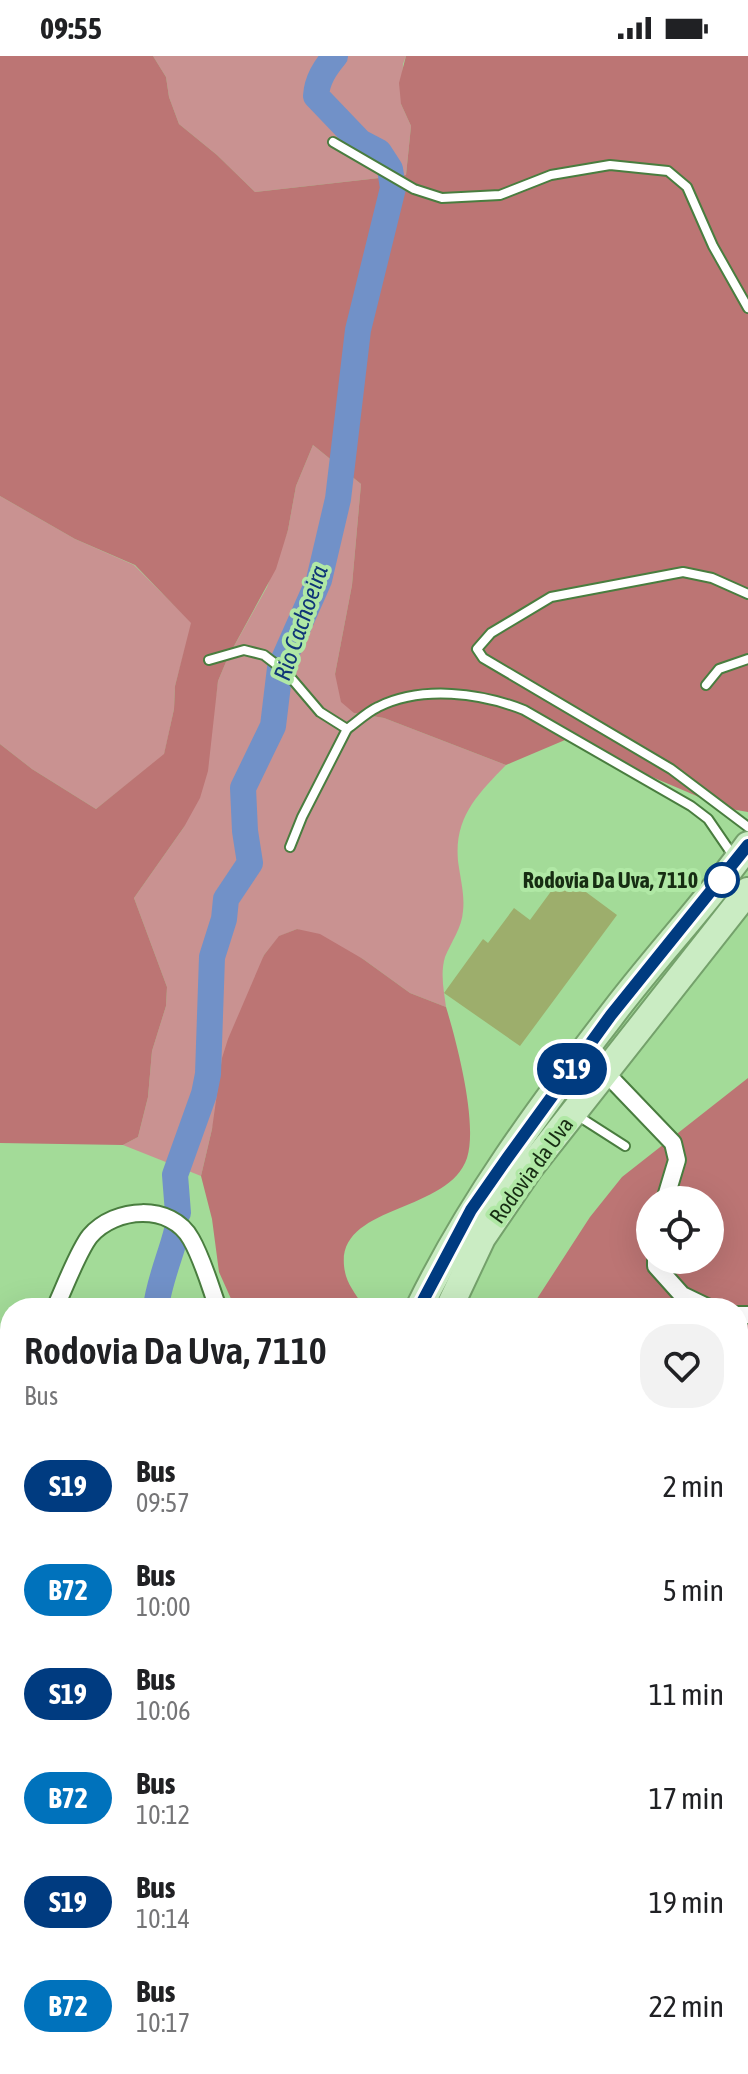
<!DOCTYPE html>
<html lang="en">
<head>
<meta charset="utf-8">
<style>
	body { margin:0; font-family:"Asap Condensed",sans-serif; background:#f2f2f2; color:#202124; height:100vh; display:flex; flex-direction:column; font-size:30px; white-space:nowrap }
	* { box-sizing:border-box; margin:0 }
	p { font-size:26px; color:#757577 }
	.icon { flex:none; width:44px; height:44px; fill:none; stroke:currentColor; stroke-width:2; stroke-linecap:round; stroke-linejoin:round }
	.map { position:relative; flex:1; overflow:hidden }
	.panel { position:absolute; left:0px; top:1242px; width:748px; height:776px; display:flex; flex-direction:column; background:#fff; border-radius:32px 32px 0 0; box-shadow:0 8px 32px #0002 }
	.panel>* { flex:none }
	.badge { padding:0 16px; border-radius:26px; font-size:28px; line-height:52px }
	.tools { position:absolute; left:636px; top:1130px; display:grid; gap:16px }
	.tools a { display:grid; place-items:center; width:88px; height:88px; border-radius:50%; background:#fff; box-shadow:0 8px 32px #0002; font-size:40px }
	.map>.badge { position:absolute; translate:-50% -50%; box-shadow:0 0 0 4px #fff }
	.round { display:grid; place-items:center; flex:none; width:84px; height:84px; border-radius:32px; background:#f2f2f2 }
	.head { display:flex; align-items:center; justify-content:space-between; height:136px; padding:0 24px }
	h1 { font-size:38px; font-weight:600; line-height:60px }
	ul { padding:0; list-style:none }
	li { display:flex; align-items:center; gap:24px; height:104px; padding:0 24px }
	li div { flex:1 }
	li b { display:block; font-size:30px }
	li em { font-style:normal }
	li .badge { min-width:88px; font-weight:700; text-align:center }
	.status { display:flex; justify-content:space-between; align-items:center; height:56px; padding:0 40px; background:#fff; direction:ltr }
	.status svg { height:22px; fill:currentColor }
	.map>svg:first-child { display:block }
	.built { fill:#93cf88 }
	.green { fill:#c99291 }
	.forest { fill:#bc7574; fill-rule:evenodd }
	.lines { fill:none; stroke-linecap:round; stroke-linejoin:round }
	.river { stroke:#7191c8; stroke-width:26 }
	.building { fill:#9dae6c }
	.lane-casing { stroke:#497d3f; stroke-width:12 }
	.street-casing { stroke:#497d3f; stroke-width:20 }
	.primary-casing { stroke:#74a16b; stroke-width:30 }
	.lane { stroke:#fff; stroke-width:8 }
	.street { stroke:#fff; stroke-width:16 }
	.primary { stroke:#caecc3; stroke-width:26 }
	.line-casing { stroke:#fff; stroke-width:18 }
	.line { stroke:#003b80; stroke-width:12 }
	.stop-dot { fill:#fff; stroke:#003b80; stroke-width:4 }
	.labels { text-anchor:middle; stroke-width:8; stroke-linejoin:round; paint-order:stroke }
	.stop-label { font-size:22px; font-weight:bold; fill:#172d13; stroke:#b0e8a5; text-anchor:end }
	.street-label { font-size:22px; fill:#172d13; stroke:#b0e8a5 }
	.water-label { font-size:24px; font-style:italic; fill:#0f3677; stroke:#b0e8a5 }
</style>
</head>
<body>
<div class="status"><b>09:55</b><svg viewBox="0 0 49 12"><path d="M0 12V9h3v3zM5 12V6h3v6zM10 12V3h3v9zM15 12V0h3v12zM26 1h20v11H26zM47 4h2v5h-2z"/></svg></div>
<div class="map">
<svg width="748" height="2018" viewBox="0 0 748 2018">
	<rect width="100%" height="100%" fill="#a3db98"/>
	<path class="built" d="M133,2008h143l-2,10h-143z"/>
	<g class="green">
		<path d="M153,0h253l-3,8 -2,40 10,22 -5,49 -151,17 -38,-37 -38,-31 -10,-27 -3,-20z"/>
		<path d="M313,389l48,39 -9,101 -17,89 19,39 30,5 122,47c-28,29 -52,52 -48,96 2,16 7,34 5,50 -1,17 -12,31 -18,46 -5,17 -1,34 1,50l-36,-14 -47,-34 -66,-30 -17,7 -16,19 -52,174 -11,47 -78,-31 15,-8 10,-40 4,-46 14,-45 1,-19 -33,-89 50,-71 29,-110 5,-36 10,-24 39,-70 21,-57 8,-44z"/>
		<path d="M0,440l75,43 59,26 58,58 -17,63 -1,23 -10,46 -68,54 -64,-40 -32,-25z"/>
	</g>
	<g class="forest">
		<path d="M0,0h153l13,21 3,20 10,27 38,31 38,37 151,-17 5,-49 -10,-22 -2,-21 7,-27h342v756l-23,-4 -160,-68 -59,25 -122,-47 -30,-5 -13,-11 -6,-28 17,-89 9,-101 -48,-39 -17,41 -8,44 -12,39 -48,88 -10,24 -10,90 -8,27 -16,29 -50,71 33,89 -1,19 -14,45 -4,46 -10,40 -15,8 -123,-2v-399l32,25 64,40 68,-55 10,-45 1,-23 16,-63 -56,-58 -60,-26 -75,-43z"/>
		<path d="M297,873l23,5 43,25 47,34 36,14c11,36 32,116 21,151 -19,58 -141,45 -121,118 3,11 13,22 18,32h-123l-9,-7 -13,-29 -7,-53 -11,-43 11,-47 10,-71 6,-19 36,-84 15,-19z"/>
		<path d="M748,1022v923l-10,-13v-680h-207l59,-91 32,-40zM650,1144h60v60h-60z"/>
		<path d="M0,1277l10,2v249l-10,1z"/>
	</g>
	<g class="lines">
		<g class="river">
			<path d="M178,1157l-3,-38 29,-81 4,-20 4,-117 12,-38 2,-20 24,-36 -5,-32 -2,-43 30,-62 7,-58 39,-88 19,-81 20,-169 35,-142 -3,-19 -11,-17 -19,-10 -44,-46c1,-16 9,-28 19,-40"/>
			<path d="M156,1252c2,-24 15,-53 21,-78"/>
			<path d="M0,1608l10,-6"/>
		</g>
	</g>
	<path class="building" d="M563,819l54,40 -97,131 -76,-53 39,-54 5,4 26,-35 16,12z"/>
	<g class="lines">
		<g class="lane-casing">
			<g id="lane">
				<path d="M333,86l81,47 28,9 58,-3 51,-20 59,-10 58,6 19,16 26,59 35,62"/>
				<path d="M748,538l-36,-16 -29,-6 -132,25 -60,36 -14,16 6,9 188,111 77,58"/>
				<path d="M209,604l35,-10 20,5 22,17 34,40 27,17c10,-7 20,-17 31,-22 44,-22 103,-14 146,3l167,96 17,13 26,38"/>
				<path d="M706,629l13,-16 29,-10"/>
				<path d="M290,791l12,-30 45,-88"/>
				<path d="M575,1058l50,32"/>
				<path d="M189,2018l4,-10"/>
				<path d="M348,2018l2,-10"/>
			</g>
		</g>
		<g class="street-casing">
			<g id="street">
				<path d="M605,1016l68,71 4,17 -12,40"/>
				<path d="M656,1204v6l26,29 27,13"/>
				<path d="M55,1252c9,-19 23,-57 35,-72 25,-29 81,-33 101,3 12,21 19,47 27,69"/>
				<path d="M738,1259h10"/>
				<path d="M517,2008l14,10"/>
				<path d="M87,2018l4,-10"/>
			</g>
		</g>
		<g class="primary-casing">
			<g id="primary">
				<path d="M419,1252c51,-105 120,-199 191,-291 44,-59 95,-112 138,-172"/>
				<path d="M449,1252l33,-70 47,-69 219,-278"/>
				<path d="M290,2018l4,-10"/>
				<path d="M316,2018l3,-10"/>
			</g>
		</g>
		<use href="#lane" class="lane"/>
		<use href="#street" class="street"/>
		<use href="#primary" class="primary"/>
	</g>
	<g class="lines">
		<g class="line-casing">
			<path id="line" d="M419,1252l52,-98 37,-53 103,-142 137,-170"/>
		</g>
		<use href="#line" class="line"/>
	</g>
	<circle class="stop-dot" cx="722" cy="824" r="16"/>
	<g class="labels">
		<g class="stop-label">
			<text x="698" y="832">Rodovia Da Uva, 7110</text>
		</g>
		<g class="street-label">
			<text transform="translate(531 1114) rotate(-54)" y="8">Rodovia da Uva</text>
		</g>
		<g class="water-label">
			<text transform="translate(301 567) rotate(-71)" y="8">Rio Cachoeira</text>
		</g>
	</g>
</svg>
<div class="tools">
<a><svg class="icon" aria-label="locate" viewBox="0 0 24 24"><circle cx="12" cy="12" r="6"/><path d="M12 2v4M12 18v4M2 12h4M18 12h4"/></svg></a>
</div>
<b class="badge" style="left:572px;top:1013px;background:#003b80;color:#fff">S19</b>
<section class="panel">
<div class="head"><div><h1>Rodovia Da Uva, 7110</h1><p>Bus</p></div><a class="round"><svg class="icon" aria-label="heart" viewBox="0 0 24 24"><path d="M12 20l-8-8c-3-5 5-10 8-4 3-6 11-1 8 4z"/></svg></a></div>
<ul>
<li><span class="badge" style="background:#003b80;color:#fff">S19</span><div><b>Bus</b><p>09:57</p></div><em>2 min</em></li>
<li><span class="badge" style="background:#0072bc;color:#fff">B72</span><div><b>Bus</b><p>10:00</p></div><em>5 min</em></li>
<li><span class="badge" style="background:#003b80;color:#fff">S19</span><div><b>Bus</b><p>10:06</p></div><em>11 min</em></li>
<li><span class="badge" style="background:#0072bc;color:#fff">B72</span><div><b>Bus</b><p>10:12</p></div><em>17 min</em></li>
<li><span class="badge" style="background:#003b80;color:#fff">S19</span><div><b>Bus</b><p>10:14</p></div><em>19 min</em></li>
<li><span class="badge" style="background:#0072bc;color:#fff">B72</span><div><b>Bus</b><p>10:17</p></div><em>22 min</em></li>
</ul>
</section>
</div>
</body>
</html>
